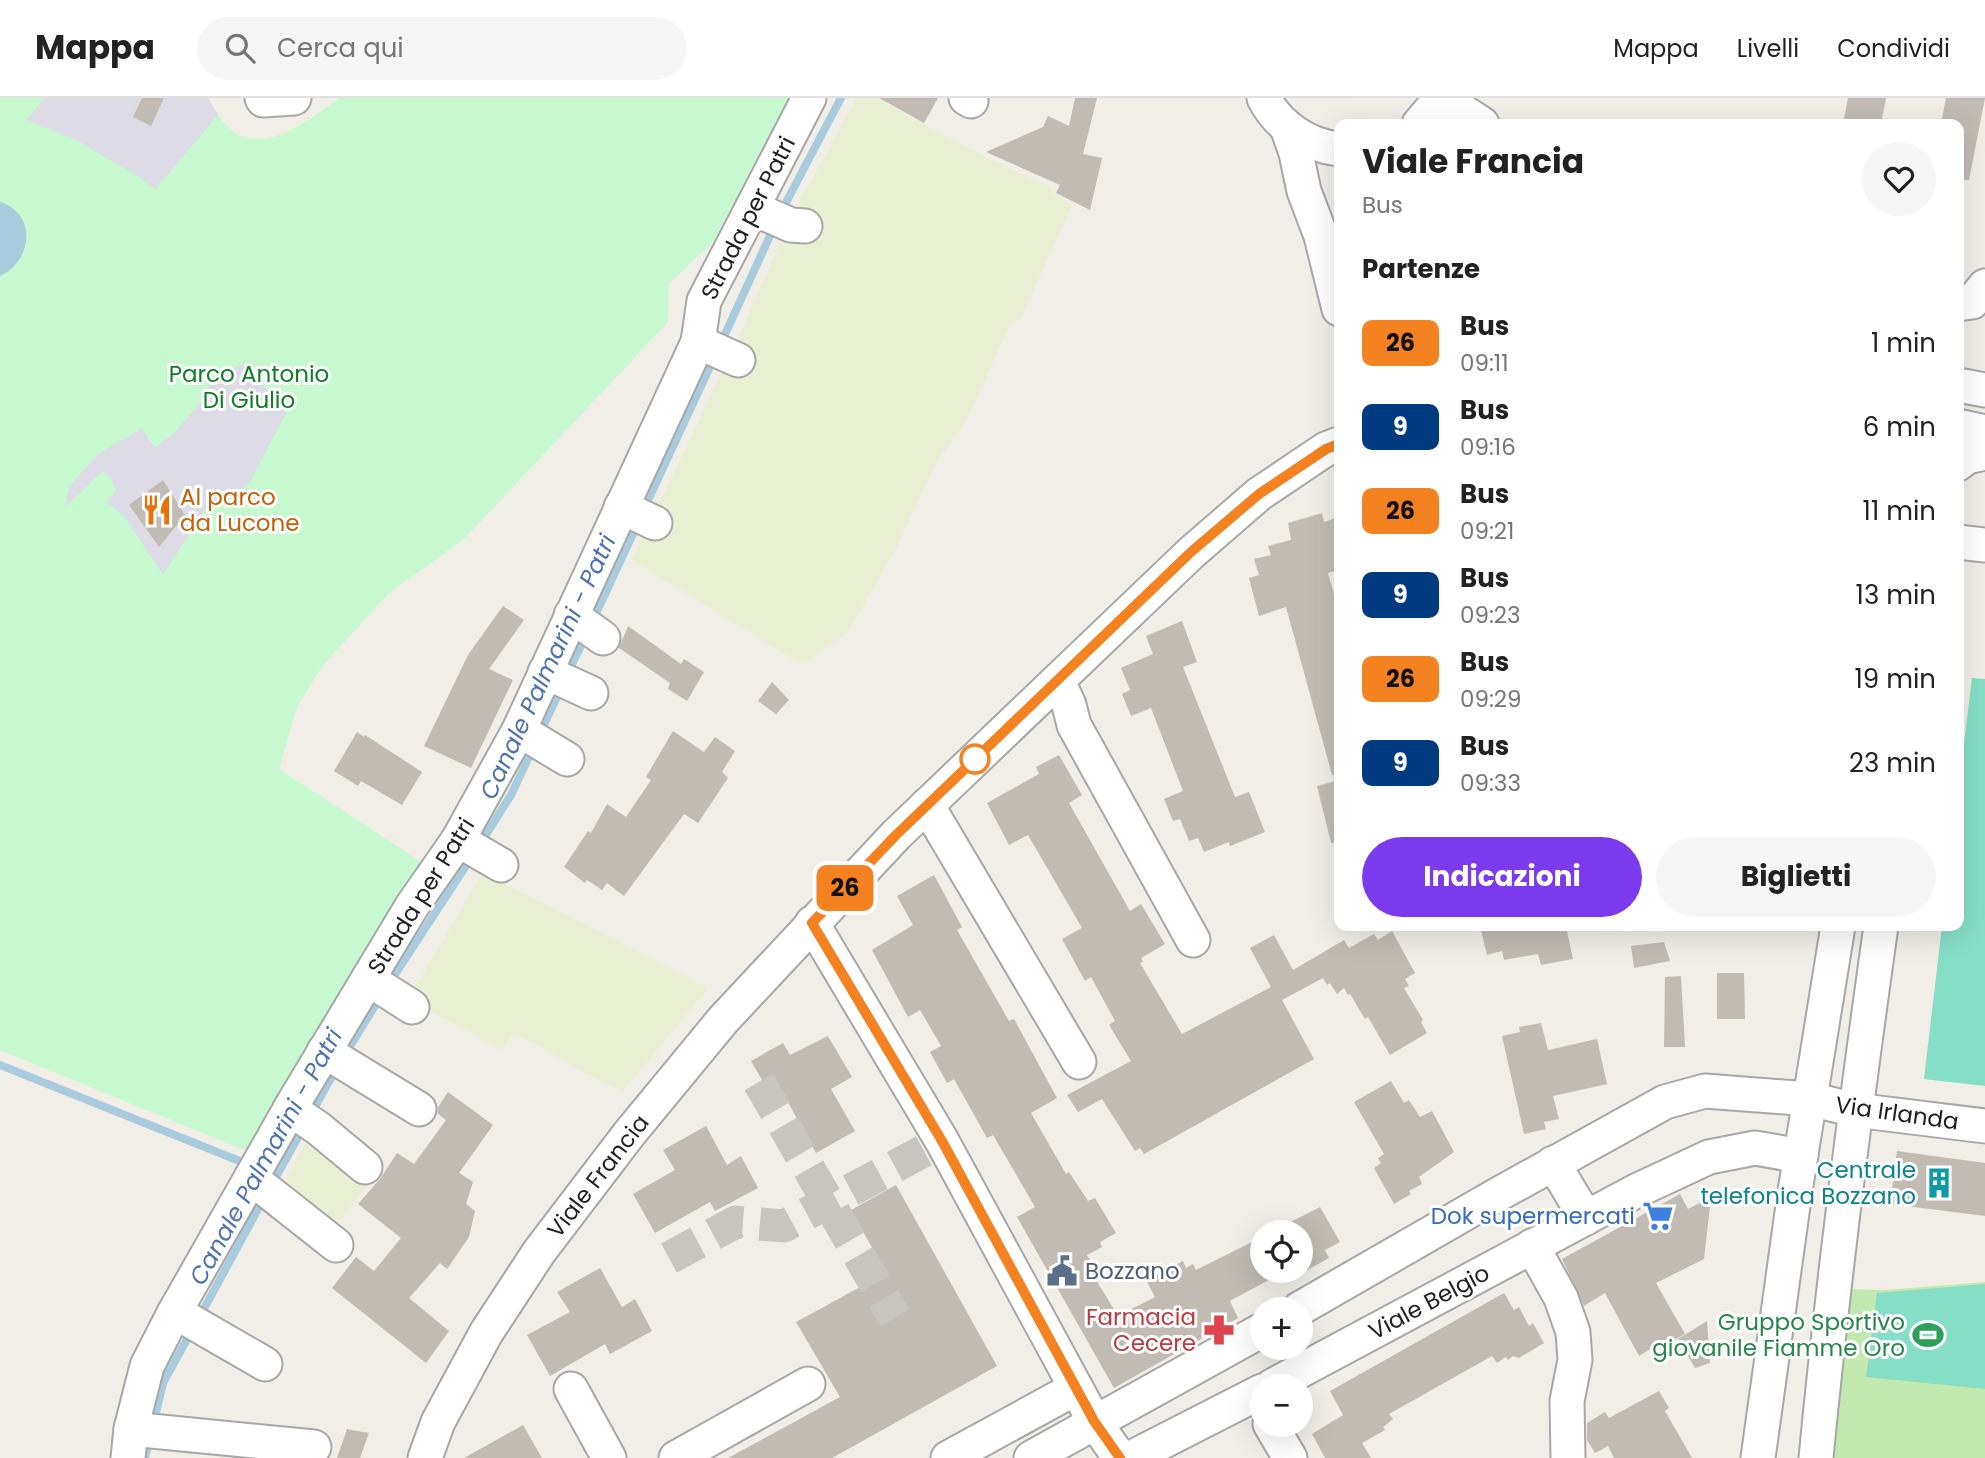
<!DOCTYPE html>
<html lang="it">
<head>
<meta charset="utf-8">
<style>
	body { margin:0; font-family:Poppins,sans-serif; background:#f6f6f6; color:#222; height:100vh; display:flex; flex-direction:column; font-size:26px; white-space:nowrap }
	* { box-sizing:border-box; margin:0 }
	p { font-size:23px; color:#767676 }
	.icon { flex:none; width:38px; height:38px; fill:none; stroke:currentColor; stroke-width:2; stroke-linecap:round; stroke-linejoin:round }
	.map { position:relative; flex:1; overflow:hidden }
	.drawer { position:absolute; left:1334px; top:21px; width:630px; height:812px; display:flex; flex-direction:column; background:#fff; border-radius:14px; box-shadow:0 7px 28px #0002 }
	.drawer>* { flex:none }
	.badge { padding:0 14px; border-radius:10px; font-size:24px; line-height:46px }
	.buttons { position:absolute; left:1250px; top:1122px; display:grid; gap:14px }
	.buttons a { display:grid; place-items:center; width:63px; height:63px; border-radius:50%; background:#fff; box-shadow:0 7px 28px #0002; font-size:35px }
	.map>.badge { position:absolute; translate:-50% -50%; box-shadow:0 0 0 4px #fff }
	h2 { padding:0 28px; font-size:26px; line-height:63px }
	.round { display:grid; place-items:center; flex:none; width:74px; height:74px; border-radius:37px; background:#f6f6f6 }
	.summary { display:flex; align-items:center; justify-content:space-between; height:119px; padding:0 28px }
	h1 { font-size:33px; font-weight:700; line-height:52px }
	.cta { display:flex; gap:14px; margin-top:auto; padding:14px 28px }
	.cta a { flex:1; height:80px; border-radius:42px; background:#7c3aed; color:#fff; font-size:28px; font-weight:700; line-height:80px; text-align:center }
	.cta a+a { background:#f6f6f6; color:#222 }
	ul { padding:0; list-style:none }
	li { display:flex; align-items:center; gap:21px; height:84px; padding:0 28px }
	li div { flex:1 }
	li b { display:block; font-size:26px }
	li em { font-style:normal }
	li .badge { min-width:77px; font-weight:700; text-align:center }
	header { display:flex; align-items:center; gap:42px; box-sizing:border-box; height:98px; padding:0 35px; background:#fff; border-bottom:2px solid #e0e0e0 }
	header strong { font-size:33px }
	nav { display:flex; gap:38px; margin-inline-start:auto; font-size:24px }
	.search { width:490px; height:63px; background:#f6f6f6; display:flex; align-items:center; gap:18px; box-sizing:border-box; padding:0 24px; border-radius:38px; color:#767676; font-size:26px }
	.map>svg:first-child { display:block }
	.farmland { fill:#e9efd3 }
	.grass { fill:#c4e9ae }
	.park { fill:#c6f9cf }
	.pitch { fill:#87dec6 }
	.plaza { fill:#dcdbe6; fill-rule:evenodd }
	.water { fill:#a8cbdd }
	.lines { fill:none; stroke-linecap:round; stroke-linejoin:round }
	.stream { stroke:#a8cbdd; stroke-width:8 }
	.building { fill:#c1bbb3 }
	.minor-tunnel { stroke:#c6c5bf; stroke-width:33; stroke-dasharray:33 17; stroke-linecap:butt }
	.minor-casing { stroke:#a7a7a7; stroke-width:37 }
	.minor { stroke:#fff; stroke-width:33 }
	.line-casing { stroke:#fff; stroke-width:16 }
	.line { stroke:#f58220; stroke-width:10 }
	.stop-dot { fill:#fff; stroke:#f58220; stroke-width:3.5 }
	.labels { text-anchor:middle; stroke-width:6; stroke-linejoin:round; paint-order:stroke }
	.street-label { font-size:23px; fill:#202020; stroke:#fff }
	.park-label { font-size:23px; fill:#0e7f24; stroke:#fff }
	.food-label { font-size:23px; fill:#c56008; stroke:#fff; text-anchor:start }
	.culture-label { font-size:23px; fill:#0d838f; stroke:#fff; text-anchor:end }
	.shop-label { font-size:23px; fill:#366cbe; stroke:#fff; text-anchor:end }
	.service-label { font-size:23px; fill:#4e5e75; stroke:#fff; text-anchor:start }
	.health-label { font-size:23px; fill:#be3a42; stroke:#fff; text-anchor:end }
	.leisure-label { font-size:23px; fill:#27864d; stroke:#fff; text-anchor:end }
	.water-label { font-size:24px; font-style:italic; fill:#4d73af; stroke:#fff }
</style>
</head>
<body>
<header>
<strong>Mappa</strong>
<div class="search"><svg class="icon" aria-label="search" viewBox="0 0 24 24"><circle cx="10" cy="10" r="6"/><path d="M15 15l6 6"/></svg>Cerca qui</div>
<nav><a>Mappa</a><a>Livelli</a><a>Condividi</a></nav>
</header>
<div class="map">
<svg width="1985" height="1360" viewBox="0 0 1985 1360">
	<rect width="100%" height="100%" fill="#f0eee7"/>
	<g class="farmland">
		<path d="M857,0h18l128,68 47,20 3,7 19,12 -51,113 -12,9 -41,90 -35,51 -36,79 -49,85 -45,33 -171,-105 100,-208 61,-138z"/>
		<path d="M483,775l225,115 -85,103 -27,-12 -82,-47 -12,18 -94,-51z"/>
		<path d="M310,1039l60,46 -39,47 -49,-35 15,-38z"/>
	</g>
	<path class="grass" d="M1985,1184v176h-157l20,-169 38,1z"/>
	<path class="park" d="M0,0h208c8,12 15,27 27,35 35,21 77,-16 104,-35h450l-76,144 -44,41 -1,39 -204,217 -74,53 -67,73 -26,41 -18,63 145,95 -172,289 -252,-103z"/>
	<g class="pitch">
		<path d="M1972,580l13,1v407l-61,-7 18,-153h16v-133z"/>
		<path d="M1985,1186v105l-119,-12 11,-84z"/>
	</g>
	<g class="plaza">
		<path d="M45,0h97l-9,19 17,9 14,-28h44l10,17 -63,75 -14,-12 -65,-38 -50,-20z"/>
		<path d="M246,266l40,50 -36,67 -9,10 -26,16 -10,2 -42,66 -39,-59 -18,-14 10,-11 -5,-12 -8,-8 -38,36 5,-22 28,-31 44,-26 13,20 20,-16 25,-29 10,-19 19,-15zM162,383l23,34 -26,32 -30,-42z"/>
	</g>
	<path class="water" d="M0,104c38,12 32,60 0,74z"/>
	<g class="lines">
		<g class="stream">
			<path d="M781,114l60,-114"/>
			<path d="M721,245l53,-116"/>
			<path d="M643,413l71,-153"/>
			<path d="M592,524l46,-99"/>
			<path d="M568,575l18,-39"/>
			<path d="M540,635l21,-45"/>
			<path d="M480,746l31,-49 22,-47"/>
			<path d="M388,887l83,-127"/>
			<path d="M344,958l37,-60"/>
			<path d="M0,967l242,97"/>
			<path d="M311,1016l26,-47"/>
			<path d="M272,1086l31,-56"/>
			<path d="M200,1218l64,-118"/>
			<path d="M153,1327l10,-42 29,-53"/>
			<path d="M145,1360l5,-21"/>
		</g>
	</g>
	<g class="building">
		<path d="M142,0h22l-13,28 -18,-9z"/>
		<path d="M879,0h59l-14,25z"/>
		<path d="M1075,0h22l-14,56 19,4 -12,52 -34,-17 4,-8 -74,-33 57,-25 5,-11 21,10z"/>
		<path d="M1848,0h38l-5,26h-38z"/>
		<path d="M1946,0h39l-16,82 -11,-1v-55h-17z"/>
		<path d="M163,382l22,35 -26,32 -30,-42z"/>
		<path d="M1322,415l2,9 15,-5v53l-11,3 11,38v163l-7,1 -46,-168 -27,9 -10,-38 10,-3 -5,-16 17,-4 -3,-9 23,-6 -3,-17z"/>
		<path d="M503,508l21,14 -35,49 24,11 -42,88 -47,-22 44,-91z"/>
		<path d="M1182,523l15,41 -14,5 52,130 14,-5 16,40 -35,14 -1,-4 -25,10 -6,-14 -9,3 -9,-22 -7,2 -9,-22 19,-8 -32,-83 -20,8 -9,-22 8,-4 -9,-22 32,-14 -7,-18z"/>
		<path d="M628,528l53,38 3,-5 20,13 -17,29 -19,-12 2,-6 -51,-35z"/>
		<path d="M772,584l17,18 -13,14 -18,-13z"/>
		<path d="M673,633l31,21 11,-15 20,14 -13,21 6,6 -30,45 -14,-9 -60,82 -17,-13 -5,7 -15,-10 -2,3 -21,-16 24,-36 3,2 16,-29 19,13 25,-37 -5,-3z"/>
		<path d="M357,634l7,5 1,-2 57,37 -20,33 -41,-24 -3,5 -24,-15z"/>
		<path d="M1059,657l23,40 -13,8 61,108 11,-7 24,40 -24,14 2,4 -3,1 42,71 89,-47 -21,-39 24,-13 19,35 51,-30 5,8 25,-14 4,6 14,-9 23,42 -10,6 4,7 -5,2 19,32 -2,2 6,11 -37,22 -22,-38 -3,2 -15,-25 -2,1 -4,-7 -7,6 -7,-11 -3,2 -4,-7 -41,22 32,59 -170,95 -4,-6 -5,3 -33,-52 -24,13 -11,-17 64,-34 -22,-36 6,-4 -24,-44 -6,4 -23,-42 20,-11 -54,-93 -19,10 -22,-42 52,-29 -3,-7z"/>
		<path d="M1339,682v62l-8,1 -14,-57z"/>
		<path d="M934,777l28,52 -5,3 52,91 5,-2 43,79 -26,15 35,61 3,-2 19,29 7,-3 21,35 -16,9 2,5 -15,8 13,23 -4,2 22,36 37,-19 -9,-17 37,-19 3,7 7,-4 3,6 66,-33v33h25l-57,31 8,17 -124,70 -97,-171 18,-10 -42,-72 -6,3 -33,-59 -7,4 -17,-31 11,-6 -21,-36 -12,7 -36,-67 41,-25 -16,-29z"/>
		<path d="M1480,828h86l7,33 -32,6 -3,-11 -34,6 -2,-9 -15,4z"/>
		<path d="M1664,844l6,19 -36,7 -3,-22z"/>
		<path d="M1717,875h27l1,46h-28z"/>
		<path d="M1681,878l4,71h-21l1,-70z"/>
		<path d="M1541,925l7,27 49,-11 10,45 -54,12 6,23 -15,3 2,7 -22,5 -22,-98 18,-4 -1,-5z"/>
		<path d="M828,938l24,41 -21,12 24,42 -39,22 -31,-56 -10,5 -24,-41 32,-18 7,12z"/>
		<path d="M1391,983l13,22 5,-3 11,17 12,-6 22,41 -35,25 3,7 -13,7 2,3 -17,10 -20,-36 7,-5 -3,-5 6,-4 -30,-52z"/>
		<path d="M448,994l45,33 -34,48 14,9 -7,22 9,7 -6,26 -22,32 -7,-6 -31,35 40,33 -23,32 -94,-75 24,-31 18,14 27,-33 -43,-34 22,-25 17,-26 17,11 32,-44 -9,-7 1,-6z"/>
		<path d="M706,1028l21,39 14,-9 17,32 -43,23 -5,-9 -55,31 -22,-39 42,-24 -12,-20z"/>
		<path d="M1897,1053l88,12v53l-95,-12z"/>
		<path d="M896,1087l101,181 -165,92h-104l112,-61 -44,-75 90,-49 -35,-63z"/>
		<path d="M1680,1096l8,15 23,-12 -7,62 -48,24 29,51 -29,16 -2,-3 -15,9 -34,-63 -21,13 -22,-47z"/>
		<path d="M1320,1109l20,35 -15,8 4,8 -34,19 -3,-7h8v-38h-29z"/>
		<path d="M600,1170l22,39 13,-8 17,32 -42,23 -5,-10 -55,32 -23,-41 43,-23 -13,-20z"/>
		<path d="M1504,1195l10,17 5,-3 10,19 4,-3 11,20 -25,15 -6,-2 -5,4 -2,-3 -9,6 -5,-7 -103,58 4,5 -10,8 2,3 -23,13 9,15h-46l-13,-24 31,-19 -13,-24z"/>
		<path d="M1707,1223l3,42 -15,5 -17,-29z"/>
		<path d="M1659,1293l10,17 -4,3 27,47h-78l-6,-12 -13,7 -8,-13v-17l18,-11 4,6z"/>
		<path d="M523,1327l19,33h-78z"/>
		<path d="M347,1331l22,4 -9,25h-23z"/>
	</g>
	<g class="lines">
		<g class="minor-tunnel">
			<path d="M759,984l136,236"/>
			<path d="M669,1160l67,-36 48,4 158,-85"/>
		</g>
		<g class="minor-casing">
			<g id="minor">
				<path d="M262,0l1,2 31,-2"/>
				<path d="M966,0l5,3"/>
				<path d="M1264,0c14,28 44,48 75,51"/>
				<path d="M1443,0l39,26"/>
				<path d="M1419,26l22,-26"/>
				<path d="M1287,29l9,26 8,38 17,45 18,73"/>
				<path d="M752,110l39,17 14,1"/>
				<path d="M1958,206l14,-2 13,-16"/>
				<path d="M698,244l40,18"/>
				<path d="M1958,287l27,5"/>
				<path d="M1958,328l27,6"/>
				<path d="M1958,366l9,-7 18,-4"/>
				<path d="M621,409l34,16"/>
				<path d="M1958,444l27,3"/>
				<path d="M571,517l32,23"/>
				<path d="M545,574l46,21"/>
				<path d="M1058,583l11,24 5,20 119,215"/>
				<path d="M519,632l48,29"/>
				<path d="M927,707l152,257"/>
				<path d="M458,742l43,25"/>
				<path d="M812,825l130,218 152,280 26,37"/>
				<path d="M368,881l44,28"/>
				<path d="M324,953l95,58"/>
				<path d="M290,1011l28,19 47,39"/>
				<path d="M1553,1065l33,55"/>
				<path d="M251,1080l85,67"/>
				<path d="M1532,1148l29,52 12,34 2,28 -8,41 1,57"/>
				<path d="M1299,1211l198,-114 168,-93 40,-11 105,8 45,11 130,16"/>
				<path d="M175,1214l90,52"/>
				<path d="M1272,1288l364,-195 73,-34 46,-9 46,8"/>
				<path d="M571,1291l38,69"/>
				<path d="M1270,1326l20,34"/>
				<path d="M131,1331l183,18"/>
				<path d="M128,1360l3,-29 16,-63 26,-51 121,-213 118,-196 46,-66 61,-110 179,-388 6,-41 105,-203"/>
				<path d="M425,1360l13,-36 48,-89 53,-81 90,-118 94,-114 173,-185 295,-282 68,-59 67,-45 13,-5"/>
				<path d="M676,1360l132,-74"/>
				<path d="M948,1360l128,-70"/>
				<path d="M1031,1360l231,-128"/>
				<path d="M1131,1360l131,-67"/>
				<path d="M1758,1360l37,-267 43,-265"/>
				<path d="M1816,1360c17,-178 40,-355 65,-532"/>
			</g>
		</g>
		<use href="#minor" class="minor"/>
	</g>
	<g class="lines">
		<g class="line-casing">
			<path id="line" d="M1120,1360l-26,-37 -152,-280 -130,-218 84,-88 295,-283 68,-58 67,-45 13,-5"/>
		</g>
		<use href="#line" class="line"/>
	</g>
	<defs>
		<g id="restaurant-bare" transform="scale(2.415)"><path d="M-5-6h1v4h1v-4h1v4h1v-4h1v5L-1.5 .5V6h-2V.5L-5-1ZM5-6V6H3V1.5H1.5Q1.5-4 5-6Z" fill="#e8710a" stroke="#fff" stroke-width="2.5" paint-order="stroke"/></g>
		<g id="building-bare" transform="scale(2.415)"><path d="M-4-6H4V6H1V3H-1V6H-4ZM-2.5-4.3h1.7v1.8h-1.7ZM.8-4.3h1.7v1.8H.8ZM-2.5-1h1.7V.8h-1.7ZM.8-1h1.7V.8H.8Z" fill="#0f9aa8" stroke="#fff" stroke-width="2.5" paint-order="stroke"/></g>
		<g id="supermarket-bare" transform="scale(2.415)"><path d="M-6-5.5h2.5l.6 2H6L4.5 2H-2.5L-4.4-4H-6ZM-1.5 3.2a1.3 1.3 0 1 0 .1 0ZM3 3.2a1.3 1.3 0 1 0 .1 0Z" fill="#3f7fe0" stroke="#fff" stroke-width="2.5" paint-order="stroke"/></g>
		<g id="civic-bare" transform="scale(2.415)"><path d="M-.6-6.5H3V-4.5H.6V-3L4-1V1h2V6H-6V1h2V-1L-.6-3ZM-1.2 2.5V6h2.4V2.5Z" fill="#5c6f8a" stroke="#fff" stroke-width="2.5" paint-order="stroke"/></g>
		<g id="pharmacy-bare" transform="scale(2.415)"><path d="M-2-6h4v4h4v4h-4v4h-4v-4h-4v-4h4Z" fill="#e0444e" stroke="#fff" stroke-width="2.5" paint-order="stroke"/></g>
		<g id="stadium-bare" transform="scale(2.415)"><path d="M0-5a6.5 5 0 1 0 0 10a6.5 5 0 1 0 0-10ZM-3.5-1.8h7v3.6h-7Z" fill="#2e9e5b" stroke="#fff" stroke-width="2.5" paint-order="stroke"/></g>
	</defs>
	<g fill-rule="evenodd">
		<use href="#restaurant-bare" x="157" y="412"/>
		<use href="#building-bare" x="1939" y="1085"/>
		<use href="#supermarket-bare" x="1658" y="1118"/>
		<use href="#civic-bare" x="1062" y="1173"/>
		<use href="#pharmacy-bare" x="1219" y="1232"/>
		<use href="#stadium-bare" x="1928" y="1237"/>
	</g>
	<circle class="stop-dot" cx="975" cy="661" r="14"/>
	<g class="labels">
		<g class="street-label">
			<text transform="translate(748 120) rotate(-63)" y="8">Strada per Patri</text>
			<text transform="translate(421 798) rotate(-58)" y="8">Strada per Patri</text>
			<text transform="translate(1897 1015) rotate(8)" y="8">Via Irlanda</text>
			<text transform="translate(598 1078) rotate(-52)" y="8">Viale Francia</text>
			<text transform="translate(1429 1204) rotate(-28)" y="8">Viale Belgio</text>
		</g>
		<g class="park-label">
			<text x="249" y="284">Parco Antonio<tspan x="249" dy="26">Di Giulio</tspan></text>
		</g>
		<g class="food-label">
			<text x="180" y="407">Al parco<tspan x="180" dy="26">da Lucone</tspan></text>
		</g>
		<g class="culture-label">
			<text x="1916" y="1080">Centrale<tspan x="1916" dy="26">telefonica Bozzano</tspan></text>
		</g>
		<g class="shop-label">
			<text x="1635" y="1126">Dok supermercati</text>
		</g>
		<g class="service-label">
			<text x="1085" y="1181">Bozzano</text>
		</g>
		<g class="health-label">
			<text x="1196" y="1227">Farmacia<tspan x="1196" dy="26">Cecere</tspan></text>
		</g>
		<g class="leisure-label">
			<text x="1905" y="1232">Gruppo Sportivo<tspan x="1905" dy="26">giovanile Fiamme Oro</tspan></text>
		</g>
		<g class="water-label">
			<text transform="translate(548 569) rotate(-65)" y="8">Canale Palmarini - Patri</text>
			<text transform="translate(266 1059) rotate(-61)" y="8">Canale Palmarini - Patri</text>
		</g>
	</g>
</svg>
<div class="buttons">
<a><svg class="icon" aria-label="locate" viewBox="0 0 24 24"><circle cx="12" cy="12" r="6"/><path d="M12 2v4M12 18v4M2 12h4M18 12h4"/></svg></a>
<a>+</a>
<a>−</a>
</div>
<b class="badge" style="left:845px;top:790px;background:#f58220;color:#111">26</b>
<section class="drawer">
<div class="summary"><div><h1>Viale Francia</h1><p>Bus</p></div><a class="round"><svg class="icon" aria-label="heart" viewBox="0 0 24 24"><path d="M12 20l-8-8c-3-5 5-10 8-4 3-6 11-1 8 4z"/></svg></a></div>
<h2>Partenze</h2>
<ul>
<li><span class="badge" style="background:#f58220;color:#111">26</span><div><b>Bus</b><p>09:11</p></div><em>1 min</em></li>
<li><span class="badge" style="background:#003b80;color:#fff">9</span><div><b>Bus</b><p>09:16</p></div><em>6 min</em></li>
<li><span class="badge" style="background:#f58220;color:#111">26</span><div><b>Bus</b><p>09:21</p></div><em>11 min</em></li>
<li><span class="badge" style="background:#003b80;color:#fff">9</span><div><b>Bus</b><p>09:23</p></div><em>13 min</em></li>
<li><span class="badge" style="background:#f58220;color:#111">26</span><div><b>Bus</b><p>09:29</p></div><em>19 min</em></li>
<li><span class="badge" style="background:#003b80;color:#fff">9</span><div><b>Bus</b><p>09:33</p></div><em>23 min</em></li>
</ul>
<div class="cta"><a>Indicazioni</a><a>Biglietti</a></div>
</section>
</div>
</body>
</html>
